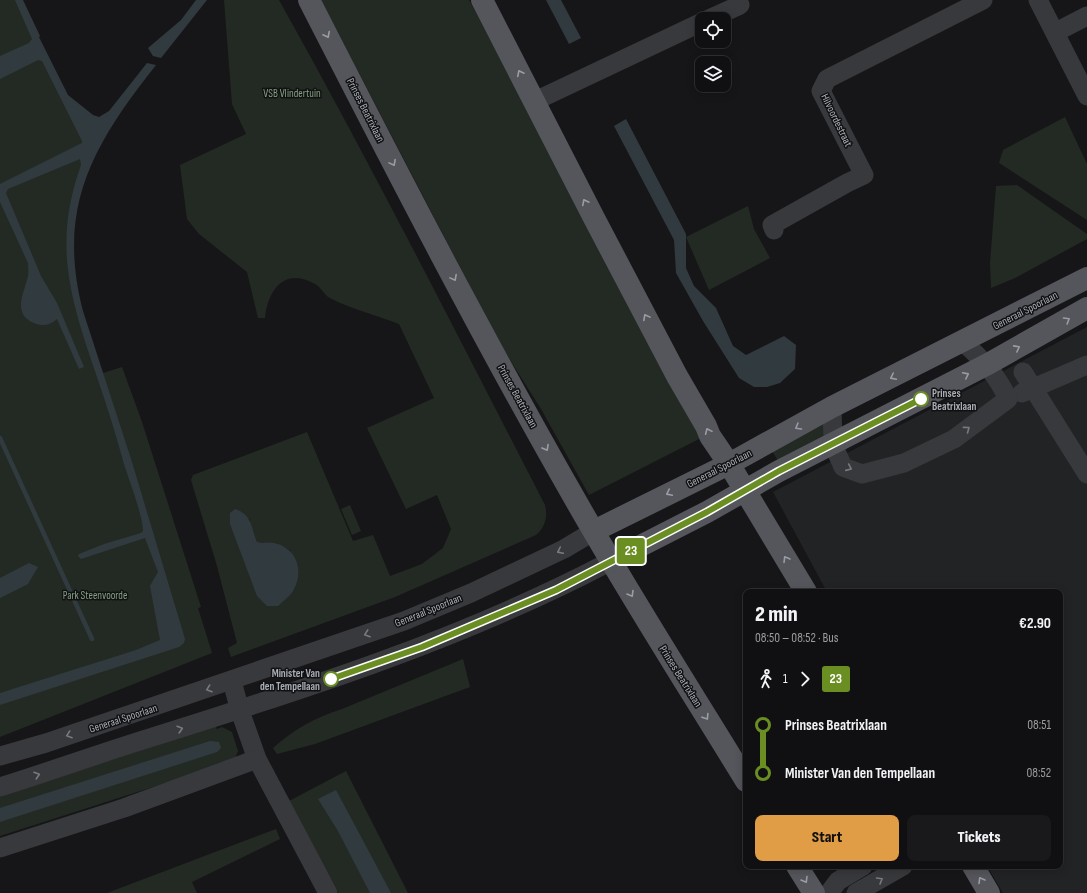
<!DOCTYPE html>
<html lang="en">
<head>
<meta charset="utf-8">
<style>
	body { margin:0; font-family:"Sofia Sans Condensed",sans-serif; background:#19191b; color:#f1f3f6; height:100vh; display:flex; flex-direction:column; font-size:15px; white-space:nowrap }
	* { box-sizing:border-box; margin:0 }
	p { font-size:13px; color:#9c9d9f }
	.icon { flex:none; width:22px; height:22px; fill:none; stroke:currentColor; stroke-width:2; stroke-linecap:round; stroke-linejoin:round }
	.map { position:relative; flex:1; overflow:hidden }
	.details { position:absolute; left:743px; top:589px; width:320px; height:280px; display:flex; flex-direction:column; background:#101012; border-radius:8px; box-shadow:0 2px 10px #0003,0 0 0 1px #303032 }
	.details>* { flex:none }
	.badge { padding:0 8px; border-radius:3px; font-size:14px; line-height:26px }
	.tools { position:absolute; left:695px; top:12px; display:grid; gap:8px }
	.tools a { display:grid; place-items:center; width:36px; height:36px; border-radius:8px; background:#101012; box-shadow:0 2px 10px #0003,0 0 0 1px #303032; font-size:20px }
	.map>.badge { position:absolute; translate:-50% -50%; box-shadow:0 0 0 2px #fff }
	.legs { display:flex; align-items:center; gap:6px; height:44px; padding:0 12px; font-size:13px }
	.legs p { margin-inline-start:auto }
	.head { display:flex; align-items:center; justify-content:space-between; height:68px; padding:0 12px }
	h1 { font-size:22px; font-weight:800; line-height:30px }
	.action { display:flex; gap:8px; margin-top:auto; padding:8px 12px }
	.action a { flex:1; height:46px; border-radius:8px; background:#e09d46; color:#111; font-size:16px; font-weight:800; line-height:46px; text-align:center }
	.action a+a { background:#19191b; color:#f1f3f6 }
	ul { padding:0 12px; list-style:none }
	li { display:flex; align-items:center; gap:14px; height:48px; font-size:15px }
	li i { display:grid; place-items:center; width:6px; height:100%; margin:0 5px; background:currentColor }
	li i::after { content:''; width:10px; height:10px; margin:-5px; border:3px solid; border-radius:50%; background:#101012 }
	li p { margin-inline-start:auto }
	li:first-child i { background:linear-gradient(#0000 50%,currentColor 0) }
	li:last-child i { background:linear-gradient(currentColor 50%,#0000 0) }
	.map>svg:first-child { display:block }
	.built { fill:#222325 }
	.green { fill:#232a23; fill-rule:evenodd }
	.water { fill:#313a3f }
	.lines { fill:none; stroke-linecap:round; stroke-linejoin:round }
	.stream { stroke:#313a3f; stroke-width:4.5 }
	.minor { stroke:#38393c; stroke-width:19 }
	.major { stroke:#54565b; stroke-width:22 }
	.oneway { stroke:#999da4 }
	.oneway2 { stroke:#777a7f }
	.line-1-casing { stroke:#fff; stroke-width:9 }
	.line-1 { stroke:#6b8e23; stroke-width:6 }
	.stop-1-dot { fill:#fff; stroke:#6b8e23; stroke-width:2 }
	.labels { text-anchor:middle; stroke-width:3; stroke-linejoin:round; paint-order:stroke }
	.park-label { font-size:11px; fill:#84a082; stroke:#111113 }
	.street-label { font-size:11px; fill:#aaafb6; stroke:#111113 }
	.stop-label { font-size:11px; font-weight:bold; fill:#aaafb6; stroke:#111113; text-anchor:start }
</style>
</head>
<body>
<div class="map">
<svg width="1087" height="893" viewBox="0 0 1087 893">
	<rect width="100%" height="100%" fill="#161618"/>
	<path class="built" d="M1087,327v566h-84l-16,-27h73v-274h-233l-54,-100z"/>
	<g class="green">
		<path d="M0,0h20l69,141 -19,90 4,65 29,78v-1l19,-6 20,55 59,185 -3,1 14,45 -212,84z"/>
		<path d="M224,0h55c93,166 179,336 266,505 3,12 0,22 -9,30l-141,62 -164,60 -3,-9 9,-5 -20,-77 -26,-86 2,-5 114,-43 46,109 20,-6 17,41 32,-12 21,-16 8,-19 -14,-34 -31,14 -39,-81 67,-30 -35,-74c-23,-9 -48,-15 -69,-26 -6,-3 -9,-11 -15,-14 -30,-17 -47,5 -50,34h-7l-11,-46 -48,-38 -12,-15 -7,-54 66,-31 -14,-30zM249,518l8,24 19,1 15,8 -49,6z"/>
		<path d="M321,0h148l234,437 -114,58 -48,-86 -41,-65z"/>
		<path d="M1065,117l22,47v56l-88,-57 4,-13z"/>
		<path d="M1017,185l70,49v5l-72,39 -24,10 -1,-25 6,-77z"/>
		<path d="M748,206l6,23 16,29 -61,32 -23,-53z"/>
		<path d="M824,424l-1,14 -44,24 -7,-11z"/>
		<path d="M350,505l11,26 -9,4 -11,-26z"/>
		<path d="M463,659l7,28 -155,57 -38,10 -4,-6c20,-18 43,-31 69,-39z"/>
		<path d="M215,725l2,4 5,-2 10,5 6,19 -4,10 -234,75v-43z"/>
		<path d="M346,771l62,122h-69l-50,-92z"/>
		<path d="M276,829l4,10 -88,43 5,11h-90z"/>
	</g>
	<g class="water">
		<path d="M15,0h8l17,36 -1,1 29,58 25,20 6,2 10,-6 38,-48 9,2c-63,80 -100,142 -73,246l49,151 53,177 -1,4 -5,4 -179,58v-12l136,-43 24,-10 -10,-54 8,-14 -13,-34 -64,21 -3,-3 1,-2 25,-10 37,-11 2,-2c0,-15 -14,-51 -19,-67 -8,-29 -17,-58 -27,-87 -26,-77 -45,-131 -16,-212l-1,-6 -72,30 -2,4 35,83 16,27 27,64 -5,2 -22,-50c-7,6 -14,8 -23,4 -23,-9 -9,-32 -6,-47 1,-4 0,-9 0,-13l-28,-61v-18l82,-41v-2l-40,-80 -4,-1 -38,19v-23l29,-13 3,-4z"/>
		<path d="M196,0h11l-46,58 -8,-2 -5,-8 33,-28z"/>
		<path d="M546,0h15l20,38 -12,6z"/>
		<path d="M626,119l60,115v34l8,18 22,22 17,38 13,9 38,-19 12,9 -1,24 -15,14 -13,4h-13l-15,-9 -36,-57 -27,-48 -2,-33 -60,-114z"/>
		<path d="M235,509c17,6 16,17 22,33 5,1 13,0 18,1 23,6 29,29 18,48 -3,5 -11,11 -15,15h-11l-10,-10 -27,-72v-11z"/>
		<path d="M29,563l9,4 -10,17 -28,14v-20z"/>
		<path d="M210,741l9,1 2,6 -4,4 -217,70v-14z"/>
		<path d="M336,790l55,103h-21l-32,-62 -20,-32z"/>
	</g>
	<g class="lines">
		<path class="stream" d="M0,438l92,201"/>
		<g class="minor">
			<path d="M1038,0l49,96"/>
			<path d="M709,19l31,-14"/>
			<path d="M1056,32l31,-16"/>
			<path d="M535,101l167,-79"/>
			<path d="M774,230l-2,-5 75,-42 17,-8 -43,-84 6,-12 156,-79"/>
			<path d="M1023,372l64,102"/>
			<path d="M1022,393l65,-28"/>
			<path d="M832,407l1,37 10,23 19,7 42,-11 50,-24 54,-40c-11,-24 -26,-40 -45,-57"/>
			<path d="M232,681l8,30 17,48 71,134"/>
			<path d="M0,756l46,-13 358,-122 67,-28 93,-44 30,-18"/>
			<path d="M0,787c48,-15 95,-32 143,-47 160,-50 320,-101 468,-179"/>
			<path d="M0,848l124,-40 133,-49"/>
			<path d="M829,893l9,-12 25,-15"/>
			<path d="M856,893l47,-27"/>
		</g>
		<g class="major">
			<path d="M309,0c86,168 173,337 267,501 54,95 113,187 170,280"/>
			<path d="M482,0l112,218 83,158 29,50 4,10 19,28 77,128"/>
			<path d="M594,531l135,-67 103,-57 255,-129"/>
			<path d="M611,561l96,-49 72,-41 209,-107 99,-56"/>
			<path d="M797,866l17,27"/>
			<path d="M973,866l16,27"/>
		</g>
	</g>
	<defs><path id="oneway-chevron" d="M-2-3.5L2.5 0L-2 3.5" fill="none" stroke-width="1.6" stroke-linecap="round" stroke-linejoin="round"/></defs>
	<g class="oneway">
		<use href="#oneway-chevron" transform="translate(327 35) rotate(63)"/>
		<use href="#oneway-chevron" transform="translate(520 73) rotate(-117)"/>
		<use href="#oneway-chevron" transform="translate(393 163) rotate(62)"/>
		<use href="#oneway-chevron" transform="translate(585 202) rotate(-117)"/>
		<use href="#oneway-chevron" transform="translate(454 278) rotate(62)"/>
		<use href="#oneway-chevron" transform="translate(646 317) rotate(-118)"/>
		<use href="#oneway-chevron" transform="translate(1067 320) rotate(-31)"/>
		<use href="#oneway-chevron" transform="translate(1017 348) rotate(-28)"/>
		<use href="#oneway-chevron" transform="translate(966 375) rotate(-27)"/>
		<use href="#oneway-chevron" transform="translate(893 377) rotate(154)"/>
		<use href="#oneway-chevron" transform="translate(798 427) rotate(150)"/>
		<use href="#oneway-chevron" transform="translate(708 431) rotate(-114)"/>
		<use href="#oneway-chevron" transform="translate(546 448) rotate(61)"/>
		<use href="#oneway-chevron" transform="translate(669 493) rotate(154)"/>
		<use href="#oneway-chevron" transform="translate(786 559) rotate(-121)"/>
		<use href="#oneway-chevron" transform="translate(631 594) rotate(59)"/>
		<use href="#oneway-chevron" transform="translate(706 717) rotate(58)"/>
		<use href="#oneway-chevron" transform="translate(805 880) rotate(59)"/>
		<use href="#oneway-chevron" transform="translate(981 880) rotate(-121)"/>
	</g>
	<g class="oneway2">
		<use href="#oneway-chevron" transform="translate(967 429) rotate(-37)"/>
		<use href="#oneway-chevron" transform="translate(849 468) rotate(24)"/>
		<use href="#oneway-chevron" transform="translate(560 551) rotate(154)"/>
		<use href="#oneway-chevron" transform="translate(367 634) rotate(161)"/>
		<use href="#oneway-chevron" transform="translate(209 689) rotate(161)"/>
		<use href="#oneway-chevron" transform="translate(180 729) rotate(-17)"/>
		<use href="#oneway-chevron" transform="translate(69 735) rotate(161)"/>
		<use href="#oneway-chevron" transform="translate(37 775) rotate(-18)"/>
		<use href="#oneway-chevron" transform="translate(880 880) rotate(-30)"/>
	</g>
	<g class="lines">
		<g class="line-1-casing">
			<path id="line-1" d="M331,679l91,-32 134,-57 151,-78 72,-41 142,-72"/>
		</g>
		<use href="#line-1" class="line-1"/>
	</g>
	<g class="stop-1-dot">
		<circle cx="921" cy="399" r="7"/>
		<circle cx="331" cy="679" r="7"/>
	</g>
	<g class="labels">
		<g class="park-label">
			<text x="292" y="97">VSB Vlindertuin</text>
			<text x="95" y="599">Park Steenvoorde</text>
		</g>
		<g class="street-label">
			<text transform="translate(366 110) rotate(63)" y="4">Prinses Beatrixlaan</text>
			<text transform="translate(837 120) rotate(64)" y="4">Hilvoordestraat</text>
			<text transform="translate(1025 310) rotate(-27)" y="4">Generaal Spoorlaan</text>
			<text transform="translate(518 396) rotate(61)" y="4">Prinses Beatrixlaan</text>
			<text transform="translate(719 468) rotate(-27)" y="4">Generaal Spoorlaan</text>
			<text transform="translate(428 610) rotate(-22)" y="4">Generaal Spoorlaan</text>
			<text transform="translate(681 676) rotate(58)" y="4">Prinses Beatrixlaan</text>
			<text transform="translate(123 718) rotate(-18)" y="4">Generaal Spoorlaan</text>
		</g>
		<g class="stop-label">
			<text x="932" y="397">Prinses<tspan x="932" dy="13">Beatrixlaan</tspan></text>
			<text x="320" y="677" text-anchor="end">Minister Van<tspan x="320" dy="13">den Tempellaan</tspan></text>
		</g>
	</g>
</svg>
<div class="tools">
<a><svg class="icon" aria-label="locate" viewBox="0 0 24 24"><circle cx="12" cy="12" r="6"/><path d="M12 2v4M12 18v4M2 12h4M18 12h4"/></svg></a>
<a><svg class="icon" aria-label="layers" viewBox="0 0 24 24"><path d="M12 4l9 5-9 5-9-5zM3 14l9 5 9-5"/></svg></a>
</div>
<b class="badge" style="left:631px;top:551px;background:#6b8e23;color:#fff">23</b>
<section class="details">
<div class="head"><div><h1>2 min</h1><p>08:50 – 08:52 · Bus</p></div><b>€2.90</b></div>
<div class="legs"><svg class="icon" aria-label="walk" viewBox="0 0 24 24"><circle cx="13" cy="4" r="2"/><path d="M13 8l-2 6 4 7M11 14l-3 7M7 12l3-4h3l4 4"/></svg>1<svg class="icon" aria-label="forward" viewBox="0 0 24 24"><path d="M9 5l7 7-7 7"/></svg><b class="badge" style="background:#6b8e23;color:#fff">23</b></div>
<ul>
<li><i style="color:#6b8e23"></i><b>Prinses Beatrixlaan</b><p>08:51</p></li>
<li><i style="color:#6b8e23"></i><b>Minister Van den Tempellaan</b><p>08:52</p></li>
</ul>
<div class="action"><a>Start</a><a>Tickets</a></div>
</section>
</div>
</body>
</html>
